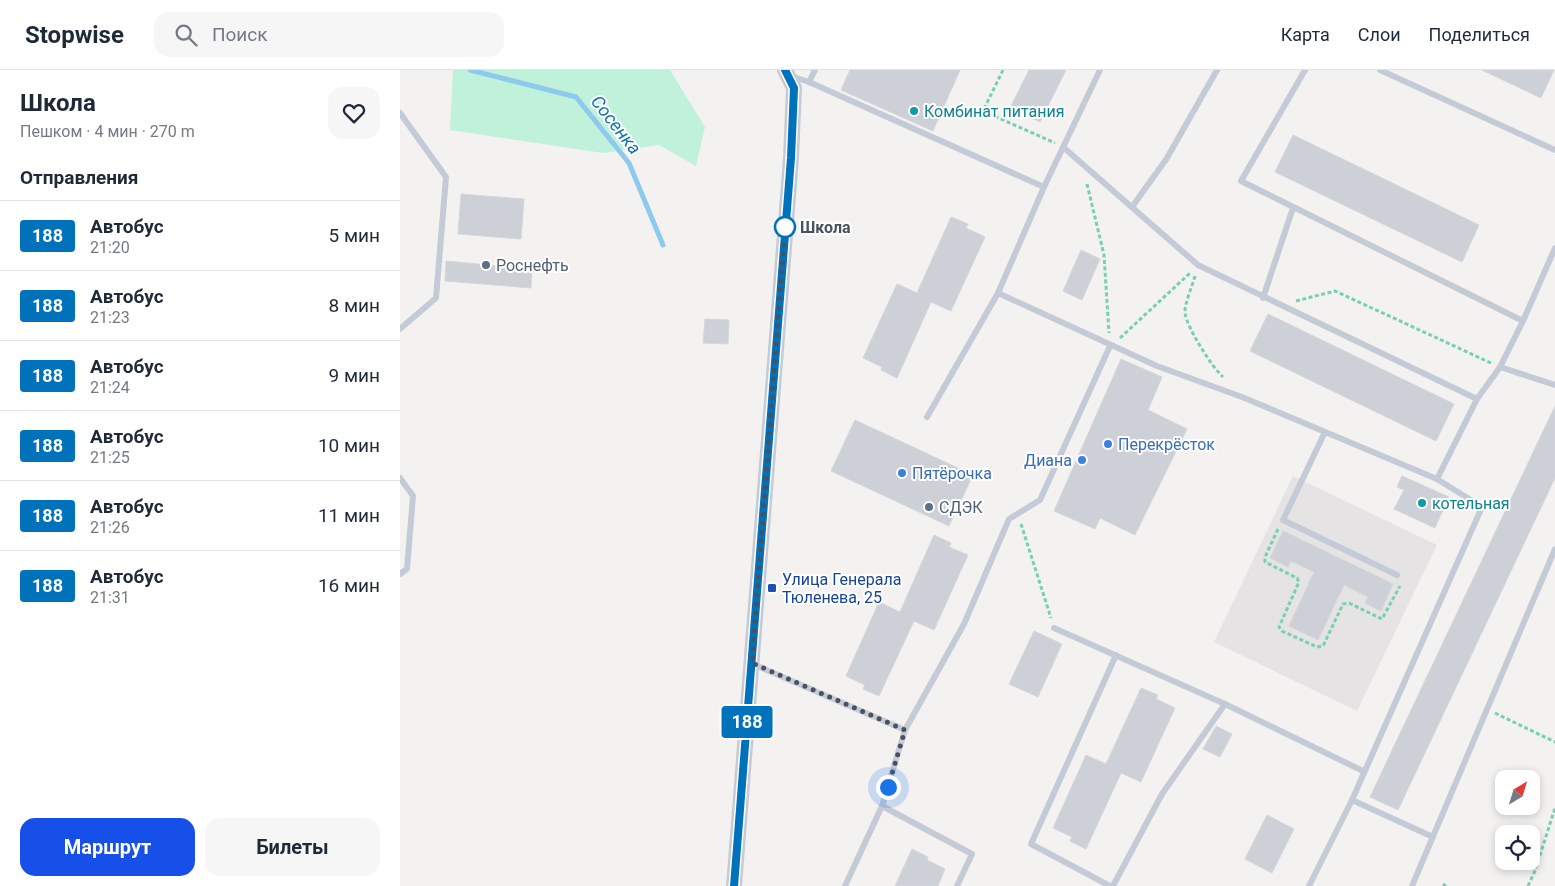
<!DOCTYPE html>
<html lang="ru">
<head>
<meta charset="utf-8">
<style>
	body { margin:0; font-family:Roboto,sans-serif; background:#f6f6f7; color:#1f2937; height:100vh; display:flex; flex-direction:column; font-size:19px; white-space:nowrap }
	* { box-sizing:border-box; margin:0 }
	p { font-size:16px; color:#747a83 }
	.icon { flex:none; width:28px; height:28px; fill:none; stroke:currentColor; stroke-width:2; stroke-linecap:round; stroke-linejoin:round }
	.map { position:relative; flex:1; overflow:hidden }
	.drawer { display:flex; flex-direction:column; background:#fff; width:400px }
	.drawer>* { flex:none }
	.badge { padding:0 10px; border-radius:4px; font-size:18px; line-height:32px }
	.needle { width:32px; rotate:38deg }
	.controls { position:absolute; left:1095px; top:700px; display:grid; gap:10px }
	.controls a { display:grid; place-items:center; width:45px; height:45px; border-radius:10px; background:#fff; box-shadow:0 2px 8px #0003; font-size:25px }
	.you { position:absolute; width:25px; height:25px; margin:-12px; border:4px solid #fff; border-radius:50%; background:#1a73e8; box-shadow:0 0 0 8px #1a73e833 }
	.map>.badge { position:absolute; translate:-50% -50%; box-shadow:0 0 0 2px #fff }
	h2 { padding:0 20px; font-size:19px; line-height:45px }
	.round { display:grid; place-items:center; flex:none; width:52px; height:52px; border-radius:15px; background:#f6f6f7 }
	.overview { display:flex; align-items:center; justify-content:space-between; height:85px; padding:0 20px }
	h1 { font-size:24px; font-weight:700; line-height:38px }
	.cta { display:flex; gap:10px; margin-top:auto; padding:10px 20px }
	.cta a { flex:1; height:58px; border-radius:15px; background:#1650e9; color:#fff; font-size:20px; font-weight:700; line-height:58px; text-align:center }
	.cta a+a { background:#f6f6f7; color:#1f2937 }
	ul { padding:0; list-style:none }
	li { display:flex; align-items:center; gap:15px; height:70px; padding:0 20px; border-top:1px solid #e0e1e3 }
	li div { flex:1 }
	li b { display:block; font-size:19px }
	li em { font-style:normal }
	li .badge { min-width:55px; font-weight:700; text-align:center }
	header { display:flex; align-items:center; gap:30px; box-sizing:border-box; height:70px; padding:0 25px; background:#fff; border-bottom:1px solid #e0e1e3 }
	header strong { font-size:24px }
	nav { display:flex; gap:28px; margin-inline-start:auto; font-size:18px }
	.search { width:350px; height:45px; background:#f6f6f7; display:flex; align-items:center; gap:12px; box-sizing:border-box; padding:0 18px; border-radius:15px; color:#747a83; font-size:19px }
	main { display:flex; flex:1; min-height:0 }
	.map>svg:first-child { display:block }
	.education { fill:#e5e3e3 }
	.green { fill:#c0f1db }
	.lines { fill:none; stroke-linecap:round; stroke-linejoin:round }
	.stream { stroke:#8dcaee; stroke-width:5 }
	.building { fill:#cdd0d7; stroke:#d5d6dd }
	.path { stroke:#77d0b3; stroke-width:3; stroke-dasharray:4 2.5; stroke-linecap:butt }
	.service { stroke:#c5cbd6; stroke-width:6 }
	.tertiary { stroke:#c5cbd6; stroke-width:16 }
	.line-casing { stroke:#fff; stroke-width:11 }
	.line { stroke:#0072bc; stroke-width:8 }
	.walk { stroke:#495160; stroke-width:5; stroke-dasharray:0 9 }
	.culture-dot { fill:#0f9aa8; stroke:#fff; stroke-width:2 }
	.stop-dot { fill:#fff; stroke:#0072bc; stroke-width:2.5 }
	.service-dot { fill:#5c6f8a; stroke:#fff; stroke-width:2 }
	.shop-dot { fill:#3f7fe0; stroke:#fff; stroke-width:2 }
	.transit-dot { fill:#1a4fb4; stroke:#fff; stroke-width:2 }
	.labels { text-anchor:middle; stroke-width:4; stroke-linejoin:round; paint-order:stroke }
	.culture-label { font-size:16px; fill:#0d838f; stroke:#fff; text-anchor:start }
	.stop-label { font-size:16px; font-weight:bold; fill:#495160; stroke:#fff; text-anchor:start }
	.service-label { font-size:16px; fill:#4e5e75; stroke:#fff; text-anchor:start }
	.shop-label { font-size:16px; fill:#366cbe; stroke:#fff; text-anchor:start }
	.transit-label { font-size:16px; fill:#164399; stroke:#fff; text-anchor:start }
	.water-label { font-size:18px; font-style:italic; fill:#0a73b1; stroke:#fff }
</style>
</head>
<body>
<header>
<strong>Stopwise</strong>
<div class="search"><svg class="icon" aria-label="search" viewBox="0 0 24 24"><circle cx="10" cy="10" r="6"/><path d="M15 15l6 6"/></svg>Поиск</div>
<nav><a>Карта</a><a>Слои</a><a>Поделиться</a></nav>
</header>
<main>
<section class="drawer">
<div class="overview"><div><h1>Школа</h1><p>Пешком · 4 мин · 270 m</p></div><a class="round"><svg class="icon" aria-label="heart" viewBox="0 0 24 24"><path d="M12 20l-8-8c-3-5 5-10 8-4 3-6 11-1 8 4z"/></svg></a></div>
<h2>Отправления</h2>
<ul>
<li><span class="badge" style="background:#0072bc;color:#fff">188</span><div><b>Автобус</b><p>21:20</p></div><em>5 мин</em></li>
<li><span class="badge" style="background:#0072bc;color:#fff">188</span><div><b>Автобус</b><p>21:23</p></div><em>8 мин</em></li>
<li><span class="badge" style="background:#0072bc;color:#fff">188</span><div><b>Автобус</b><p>21:24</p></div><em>9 мин</em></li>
<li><span class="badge" style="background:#0072bc;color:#fff">188</span><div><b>Автобус</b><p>21:25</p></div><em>10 мин</em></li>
<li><span class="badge" style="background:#0072bc;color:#fff">188</span><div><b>Автобус</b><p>21:26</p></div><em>11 мин</em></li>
<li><span class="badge" style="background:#0072bc;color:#fff">188</span><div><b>Автобус</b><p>21:31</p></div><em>16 мин</em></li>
</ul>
<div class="cta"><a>Маршрут</a><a>Билеты</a></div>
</section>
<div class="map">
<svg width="1155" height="816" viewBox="0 0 1155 816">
	<rect width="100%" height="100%" fill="#f4f2f1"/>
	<path class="education" d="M893,406l144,69 -80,166 -143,-69z"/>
	<path class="green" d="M53,0h217l35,57 -9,39 -37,-21 -56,8 -153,-23z"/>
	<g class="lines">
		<path class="stream" d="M70,0l106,27 53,66 34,82"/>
	</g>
	<g class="building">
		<path d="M450,0h110l-27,61 -92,-41z"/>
		<path d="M629,0h37l-26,52 -30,-14z"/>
		<path d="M1082,0h72l-13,28z"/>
		<path d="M893,65l186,90 -17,37 -187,-90z"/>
		<path d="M61,124l63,5 -3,40 -63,-5z"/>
		<path d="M551,147l17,7 -2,4 19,9 -34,74 -20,-9 -34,76 -16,-8 1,-3 -19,-9 34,-74 20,9z"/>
		<path d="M681,180l19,9 -18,41 -19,-9z"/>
		<path d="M46,191l86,8 -1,19 -86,-7z"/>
		<path d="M868,244l186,90 -18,37 -186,-90z"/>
		<path d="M305,249l24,1 -1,24 -25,-1z"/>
		<path d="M721,289l41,18 -14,33 39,19 -52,106 -35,-17 -5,11 -41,-18z"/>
		<path d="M1155,336v72l-157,332 -28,-13z"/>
		<path d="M455,350l118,55 -24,51 -118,-55z"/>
		<path d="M1002,406l47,21 -14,31 -41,-19 10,-19 -7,-3z"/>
		<path d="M883,461l110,53 -12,27 -16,-8 3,-6 -24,-12 -26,55 -29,-14 25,-54 -23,-11 -3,6 -18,-9z"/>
		<path d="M534,465l17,8 -2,4 19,8 -34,75 -20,-9 -35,75 -16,-7 2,-4 -19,-9 33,-74 21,10z"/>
		<path d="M634,561l28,13 -24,53 -29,-13z"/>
		<path d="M741,618l17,7 -2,4 19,9 -34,74 -20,-9 -35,76 -16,-8 2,-4 -19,-9 33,-73 20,9z"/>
		<path d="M816,656l16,8 -12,23 -17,-8z"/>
		<path d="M867,745l27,14 -22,44 -27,-14z"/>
		<path d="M512,779l16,8 -1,3 18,9 -7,17h-43z"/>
	</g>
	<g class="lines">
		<g class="path">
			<path d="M603,0l-20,41 72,32"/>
			<path d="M687,114l17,71 5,78"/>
			<path d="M795,206c-2,8 -11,29 -10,37 2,15 27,54 38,64"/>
			<path d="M896,231l39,-10 156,72"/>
			<path d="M720,268l70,-65"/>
			<path d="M621,454l30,94"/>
			<path d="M878,459l-13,28v5l32,16 2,4 -20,45 3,4 35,16 6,-1 20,-42 6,-1 33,16 18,-33"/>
			<path d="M1095,643l60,29"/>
			<path d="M1043,814l3,2"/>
			<path d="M1128,816l7,-15 20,-63"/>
		</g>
		<g class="service">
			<path d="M905,0l-64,111 282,140 32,-73"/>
			<path d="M980,0l175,80"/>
			<path d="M391,6l18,6 235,105"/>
			<path d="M409,12l6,-12"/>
			<path d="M0,43l46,64 -10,121 -36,31"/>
			<path d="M663,77l135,118 279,134"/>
			<path d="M732,137l35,-49 50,-88"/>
			<path d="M598,223l159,73 85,31 195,82 45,28 -130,293 -43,86"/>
			<path d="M863,228l30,-90"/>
			<path d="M1100,297l55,18"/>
			<path d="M527,347l71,-124 46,-106 56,-117"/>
			<path d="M925,362l-42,88 114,55"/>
			<path d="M0,408l13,18 -6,73 -7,5"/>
			<path d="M1037,409l40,-80 23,-32 23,-46"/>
			<path d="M654,558l171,76 138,67"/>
			<path d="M353,594l152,66 -23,76 -37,80"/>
			<path d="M505,660l59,-106 45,-105 31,-19 70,-154"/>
			<path d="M952,730l81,37"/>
			<path d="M482,736l90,48 -15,32"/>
			<path d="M710,816l-79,-42 85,-189"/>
			<path d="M713,816l49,-92 63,-90"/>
			<path d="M1012,816l143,-337"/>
		</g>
		<path class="tertiary" d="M334,816l57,-728 3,-70 -9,-18"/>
	</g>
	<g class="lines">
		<g class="line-casing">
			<path id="line" d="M334,816l57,-728 3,-70 -9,-18"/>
		</g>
		<use href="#line" class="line"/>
		<path class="walk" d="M385,157l-33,436 153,67 -17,57"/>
	</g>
	<g class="culture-dot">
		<circle cx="514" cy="41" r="5"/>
		<circle cx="1022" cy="433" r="5"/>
	</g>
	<circle class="stop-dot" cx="385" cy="157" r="10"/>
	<g class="service-dot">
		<circle cx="86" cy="195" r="5"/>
		<circle cx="529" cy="437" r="5"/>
	</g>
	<g class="shop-dot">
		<circle cx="708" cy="374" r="5"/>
		<circle cx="682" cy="390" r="5"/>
		<circle cx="502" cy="403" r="5"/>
	</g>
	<rect class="transit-dot" x="367" y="513" width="10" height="10" rx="2.5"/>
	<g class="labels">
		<g class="culture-label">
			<text x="524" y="47">Комбинат питания</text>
			<text x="1032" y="439">котельная</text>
		</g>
		<g class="stop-label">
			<text x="400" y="163">Школа</text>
		</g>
		<g class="service-label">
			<text x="96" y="201">Роснефть</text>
			<text x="539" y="443">СДЭК</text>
		</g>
		<g class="shop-label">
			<text x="718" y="380">Перекрёсток</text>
			<text x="672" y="396" text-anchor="end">Диана</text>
			<text x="512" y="409">Пятёрочка</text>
		</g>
		<g class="transit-label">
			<text x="382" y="515">Улица Генерала<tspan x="382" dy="18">Тюленева, 25</tspan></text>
		</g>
		<g class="water-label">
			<text transform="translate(216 55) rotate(52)" y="6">Сосенка</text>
		</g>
	</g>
</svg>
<div class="controls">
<a><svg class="needle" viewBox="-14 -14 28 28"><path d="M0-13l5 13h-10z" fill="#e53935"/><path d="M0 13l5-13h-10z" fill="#747a83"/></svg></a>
<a><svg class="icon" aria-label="locate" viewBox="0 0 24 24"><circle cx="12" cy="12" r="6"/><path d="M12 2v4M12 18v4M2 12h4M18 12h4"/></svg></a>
</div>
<div class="you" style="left:488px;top:717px"></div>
<b class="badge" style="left:347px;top:652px;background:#0072bc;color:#fff">188</b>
</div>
</main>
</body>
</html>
